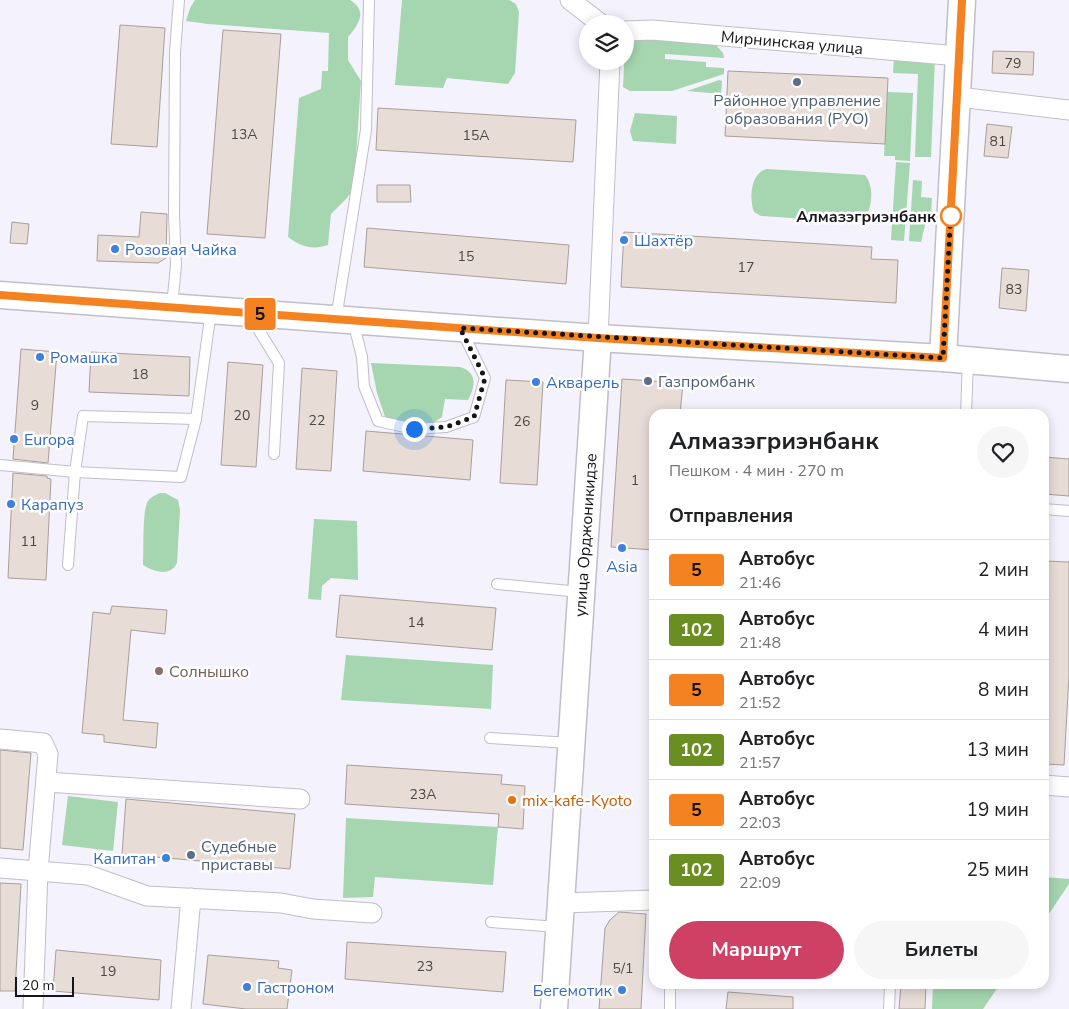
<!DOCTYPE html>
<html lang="ru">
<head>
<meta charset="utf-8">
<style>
	body { margin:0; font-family:"Nunito Sans",sans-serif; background:#f6f6f6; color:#202124; height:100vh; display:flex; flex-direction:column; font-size:19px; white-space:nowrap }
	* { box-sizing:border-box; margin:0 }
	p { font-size:16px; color:#757577 }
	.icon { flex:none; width:28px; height:28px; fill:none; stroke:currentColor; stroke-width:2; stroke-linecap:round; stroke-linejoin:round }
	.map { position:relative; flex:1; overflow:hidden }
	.details { position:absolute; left:649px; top:409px; width:400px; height:580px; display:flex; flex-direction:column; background:#fff; border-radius:15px; box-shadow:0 2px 12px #0003 }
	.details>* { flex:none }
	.badge { padding:0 10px; border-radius:4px; font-size:18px; line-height:32px }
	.buttons { position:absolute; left:579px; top:15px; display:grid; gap:10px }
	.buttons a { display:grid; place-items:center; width:55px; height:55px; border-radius:50%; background:#fff; box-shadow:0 2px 12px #0003; font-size:25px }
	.scale { position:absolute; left:15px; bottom:12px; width:59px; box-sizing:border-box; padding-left:5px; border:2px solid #161519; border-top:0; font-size:14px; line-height:18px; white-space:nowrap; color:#161519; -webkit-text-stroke:4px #fff; paint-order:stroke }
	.you { position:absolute; width:25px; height:25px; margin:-12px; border:4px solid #fff; border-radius:50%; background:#1a73e8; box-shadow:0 0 0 8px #1a73e833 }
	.map>.badge { position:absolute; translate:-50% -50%; box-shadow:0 0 0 2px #fff }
	h2 { padding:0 20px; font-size:19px; line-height:45px }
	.round { display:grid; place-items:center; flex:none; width:52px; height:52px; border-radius:26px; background:#f6f6f6 }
	.overview { display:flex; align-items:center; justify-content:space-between; height:85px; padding:0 20px }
	h1 { font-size:24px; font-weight:700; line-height:38px }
	.cta { display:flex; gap:10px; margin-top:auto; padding:10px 20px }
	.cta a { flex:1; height:58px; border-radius:30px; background:#cf4065; color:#fff; font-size:20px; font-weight:700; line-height:58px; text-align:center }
	.cta a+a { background:#f6f6f6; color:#202124 }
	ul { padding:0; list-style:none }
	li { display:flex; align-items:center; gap:15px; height:60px; padding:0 20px; border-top:1px solid #e0e0e0 }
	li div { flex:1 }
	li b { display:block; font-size:19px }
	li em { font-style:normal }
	li .badge { min-width:55px; font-weight:700; text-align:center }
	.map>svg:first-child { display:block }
	.green { fill:#a5d6b0 }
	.building { fill:#e7dcd6; stroke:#a89f99 }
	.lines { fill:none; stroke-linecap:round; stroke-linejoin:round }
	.lane-casing { stroke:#c1bec8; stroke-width:12 }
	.street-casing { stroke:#c1bec8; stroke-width:21 }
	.secondary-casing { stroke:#c1bec8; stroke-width:29 }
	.lane { stroke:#fff; stroke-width:10 }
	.street { stroke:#fff; stroke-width:19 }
	.secondary { stroke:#fff; stroke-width:26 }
	.line-casing { stroke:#fff; stroke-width:11 }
	.line { stroke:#f58220; stroke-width:8 }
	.walk { stroke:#161519; stroke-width:5; stroke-dasharray:0 9 }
	.service-dot { fill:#5c6f8a; stroke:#fff; stroke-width:2 }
	.stop-dot { fill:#fff; stroke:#f58220; stroke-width:2.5 }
	.shop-dot { fill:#3f7fe0; stroke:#fff; stroke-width:2 }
	.education-dot { fill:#8d6e63; stroke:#fff; stroke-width:2 }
	.food-dot { fill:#e8710a; stroke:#fff; stroke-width:2 }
	.labels { text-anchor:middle; stroke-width:5; stroke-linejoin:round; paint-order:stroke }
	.number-label { font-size:14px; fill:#4a4748 }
	.street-label { font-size:16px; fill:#161519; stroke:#fff }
	.service-label { font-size:16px; fill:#4e5e75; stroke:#fff; text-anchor:start }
	.stop-label { font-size:16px; font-weight:bold; fill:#161519; stroke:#fff; text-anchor:end }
	.shop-label { font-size:16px; fill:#366cbe; stroke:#fff; text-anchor:start }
	.education-label { font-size:16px; fill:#785e54; stroke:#fff; text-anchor:start }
	.food-label { font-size:16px; fill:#c56008; stroke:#fff; text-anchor:start }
</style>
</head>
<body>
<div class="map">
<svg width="1069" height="1009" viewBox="0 0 1069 1009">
	<rect width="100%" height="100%" fill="#f4f2fc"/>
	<g class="green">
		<path d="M195,0h155c18,11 9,24 -2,37v23l13,21 -7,107 -7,10 -16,16 -3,31c-15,5 -27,2 -40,-8l11,-139 22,-9 1,-18h6l1,-38 -121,-9 -22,-3 4,-13z"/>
		<path d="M402,0h107l7,4 3,8 -4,61 -7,11 -61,-6 -4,10 -48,-3z"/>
		<path d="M648,39l66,4 9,10 1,5 -59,-4v5l41,3v5l18,1v6l-52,17h-42l-7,-4 2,-40 5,-5z"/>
		<path d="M894,57l41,2 -4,98h-16l3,-83 -25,-1z"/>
		<path d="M719,80l3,1 -1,13 -34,-3z"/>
		<path d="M887,92l26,1 -3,68 -15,-1v-4h-11z"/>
		<path d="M635,113l42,3 -1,28 -43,-3 -3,-10z"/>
		<path d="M896,162l14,1 -6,78 -13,-1z"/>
		<path d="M767,169l98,6c10,12 7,35 -2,46l-11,1 -91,-6 -7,-4c-5,-13 -4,-39 13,-43z"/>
		<path d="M913,180l9,1 -1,16 11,1 -1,16 -6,11 -4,17 -12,-1z"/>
		<path d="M371,363l89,4c17,5 16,19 8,33l-23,-1 -3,18 -9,6 -39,-2 -9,-4 -8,-24z"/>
		<path d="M160,493h5l13,7 2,10 -3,53c-7,14 -23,9 -34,2 1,-15 -1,-49 4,-62 2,-5 8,-8 13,-10z"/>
		<path d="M314,519l43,2 1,59 -27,-2 -9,8 -1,14 -13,-1z"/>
		<path d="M346,655l147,10 -2,44 -150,-9z"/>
		<path d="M68,796l50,6 -5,49 -51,-6z"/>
		<path d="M346,818l152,9 -5,58 -118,-8 -2,20 -30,1z"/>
		<path d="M1044,877l25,2v5l-25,37z"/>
		<path d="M933,984h67l-17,25h-51z"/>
	</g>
	<g class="building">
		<path d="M120,25l45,3 -8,119 -46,-3z"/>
		<path d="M223,30l58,4 -16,204 -58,-4z"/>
		<path d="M993,51l41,1 -1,23 -41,-2z"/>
		<path d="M728,71l160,7 -3,66 -160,-8z"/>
		<path d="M378,108l198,12 -3,42 -197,-12z"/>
		<path d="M987,124l25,3 -4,31 -24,-2z"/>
		<path d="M377,185h33l1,17h-34z"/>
		<path d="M141,212l26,2 -1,44 -8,5 -61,-2 1,-26 41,2z"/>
		<path d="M12,222l17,2 -2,20 -17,-1z"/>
		<path d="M367,228l202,17 -3,39 -202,-17z"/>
		<path d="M624,232l248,15 -1,12 27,1 -2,43 -275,-16z"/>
		<path d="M1002,268l27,2 -3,41 -27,-3z"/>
		<path d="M21,349l36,3 -9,111 -35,-4z"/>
		<path d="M91,352l99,5 -1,39 -100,-4z"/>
		<path d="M228,362l35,3 -7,102 -35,-2z"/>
		<path d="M302,368l35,3 -6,100 -35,-2z"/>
		<path d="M622,379l61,4 -3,31h-26v136l-43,-3z"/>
		<path d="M506,380l37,2 -6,103 -37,-2z"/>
		<path d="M366,431l107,9 -3,40 -107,-9z"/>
		<path d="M1044,457l25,2v37l-25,-2z"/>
		<path d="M13,473l34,3v2l4,1 -5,101 -38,-2z"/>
		<path d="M1044,561l25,1v113l-5,90 -20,-1z"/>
		<path d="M340,595l156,13 -4,42 -156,-13z"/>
		<path d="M112,606l55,4 -2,24 -34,-4 -8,90 35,3 -2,25 -52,-6v-7l-22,-2 11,-121 17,2z"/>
		<path d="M0,750l31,3 -8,97 -23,-2z"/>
		<path d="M347,765l155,10 -1,9 24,2 -2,43 -25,-2 1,-13 -154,-10z"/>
		<path d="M126,799l169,15 -5,55 -168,-15z"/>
		<path d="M0,883l21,1 -6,107h-15z"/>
		<path d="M619,912l27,2 -5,95h-42l6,-81 5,-8z"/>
		<path d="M347,942l159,10 -3,40 -158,-13z"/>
		<path d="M56,950l105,10 -2,40 -106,-9z"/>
		<path d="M208,955l71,6 -1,7 14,2 -5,39h-41l-43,-5z"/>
		<path d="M901,984h25l-1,25h-26z"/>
		<path d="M728,992l65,5v12h-67z"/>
	</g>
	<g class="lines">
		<g class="lane-casing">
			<g id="lane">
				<path d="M172,306l4,-41 -2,-50 1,-163 4,-52"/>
				<path d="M250,316l29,47 -5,91"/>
				<path d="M336,319l30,-189 3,-130"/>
				<path d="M353,321l9,36 2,29 14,35 36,8 32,-2 28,-10 11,-39 -23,-47"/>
				<path d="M966,414l2,-53"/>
				<path d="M0,465l75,7 106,5 15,-58 15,-108"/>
				<path d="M1044,509l25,2"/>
				<path d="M68,565l7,-93 8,-56 113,3"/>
				<path d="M497,584l83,8"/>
				<path d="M490,738l80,5"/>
				<path d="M491,922l67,5"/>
				<path d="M670,1009v-25"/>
				<path d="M889,1009l1,-25"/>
			</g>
		</g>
		<g class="street-casing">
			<g id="street">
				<path d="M570,0l31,24"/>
				<path d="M625,31l27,-1 307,26"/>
				<path d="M958,97l111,13"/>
				<path d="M598,338l12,-277"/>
				<path d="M0,739l43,4 5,11 -10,117 -5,138"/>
				<path d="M46,782l254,17"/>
				<path d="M1044,785l25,2"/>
				<path d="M0,868l88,7 59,21 134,7 32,6 59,4"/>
				<path d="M561,903l93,-3"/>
				<path d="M181,1009l10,-111"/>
			</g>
		</g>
		<g class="secondary-casing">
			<g id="secondary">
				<path d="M0,295l598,43 345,20 126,11"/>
				<path d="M943,358l19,-358"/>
				<path d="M554,1009l44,-671"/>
			</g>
		</g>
		<use href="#lane" class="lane"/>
		<use href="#street" class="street"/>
		<use href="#secondary" class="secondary"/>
	</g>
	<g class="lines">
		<g class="line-casing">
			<path id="line" d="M0,295l598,43 345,20 19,-358"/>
		</g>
		<use href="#line" class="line"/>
		<path class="walk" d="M414,429l32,-2 28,-10 11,-39 -25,-50 483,30 8,-149v7"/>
	</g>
	<g class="service-dot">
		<circle cx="797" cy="82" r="5"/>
		<circle cx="648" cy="381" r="5"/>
		<circle cx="191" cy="855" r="5"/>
	</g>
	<circle class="stop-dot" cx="951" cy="216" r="10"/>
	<g class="shop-dot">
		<circle cx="624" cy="240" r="5"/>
		<circle cx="115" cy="249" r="5"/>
		<circle cx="40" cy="357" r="5"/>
		<circle cx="536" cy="382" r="5"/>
		<circle cx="14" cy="439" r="5"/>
		<circle cx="11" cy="504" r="5"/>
		<circle cx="622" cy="548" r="5"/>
		<circle cx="166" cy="858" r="5"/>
		<circle cx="247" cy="987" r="5"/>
		<circle cx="622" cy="990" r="5"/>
	</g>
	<circle class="education-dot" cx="159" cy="671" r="5"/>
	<circle class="food-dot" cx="512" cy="800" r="5"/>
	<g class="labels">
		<g class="number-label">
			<text x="1013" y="68">79</text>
			<text x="244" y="139">13А</text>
			<text x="476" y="140">15А</text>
			<text x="998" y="146">81</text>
			<text x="466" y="261">15</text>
			<text x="746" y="272">17</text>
			<text x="1014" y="294">83</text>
			<text x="140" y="379">18</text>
			<text x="35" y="410">9</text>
			<text x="242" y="420">20</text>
			<text x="317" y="425">22</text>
			<text x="522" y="426">26</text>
			<text x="635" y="485">1</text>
			<text x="29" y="546">11</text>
			<text x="416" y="627">14</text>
			<text x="423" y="799">23А</text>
			<text x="425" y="971">23</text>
			<text x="623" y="973">5/1</text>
			<text x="108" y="976">19</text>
		</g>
		<g class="street-label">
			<text transform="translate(792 42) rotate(5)" y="6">Мирнинская улица</text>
			<text transform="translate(585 535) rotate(-86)" y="6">улица Орджоникидзе</text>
		</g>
		<g class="service-label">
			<text x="797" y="106" text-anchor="middle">Районное управление<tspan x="797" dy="18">образования (РУО)</tspan></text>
			<text x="658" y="387">Газпромбанк</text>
			<text x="201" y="852">Судебные<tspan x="201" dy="18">приставы</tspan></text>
		</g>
		<g class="stop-label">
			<text x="936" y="222">Алмазэгриэнбанк</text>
		</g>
		<g class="shop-label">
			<text x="634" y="246">Шахтёр</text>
			<text x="125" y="255">Розовая Чайка</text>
			<text x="50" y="363">Ромашка</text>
			<text x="546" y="388">Акварель</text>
			<text x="24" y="445">Europa</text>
			<text x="21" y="510">Карапуз</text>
			<text x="622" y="572" text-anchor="middle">Asia</text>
			<text x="156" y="864" text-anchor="end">Капитан</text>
			<text x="257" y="993">Гастроном</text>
			<text x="612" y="996" text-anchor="end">Бегемотик</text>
		</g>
		<g class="education-label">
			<text x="169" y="677">Солнышко</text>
		</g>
		<g class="food-label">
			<text x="522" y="806">mix-kafe-Kyoto</text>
		</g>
	</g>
</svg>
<div class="buttons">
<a><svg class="icon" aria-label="layers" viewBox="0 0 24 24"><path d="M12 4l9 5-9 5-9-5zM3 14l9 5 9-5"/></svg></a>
</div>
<div class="scale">20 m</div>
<div class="you" style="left:414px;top:429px"></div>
<b class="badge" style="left:260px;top:314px;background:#f58220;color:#111">5</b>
<section class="details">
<div class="overview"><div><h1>Алмазэгриэнбанк</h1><p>Пешком · 4 мин · 270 m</p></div><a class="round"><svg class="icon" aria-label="heart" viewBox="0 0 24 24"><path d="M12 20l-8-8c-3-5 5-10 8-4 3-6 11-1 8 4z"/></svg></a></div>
<h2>Отправления</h2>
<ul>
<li><span class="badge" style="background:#f58220;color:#111">5</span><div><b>Автобус</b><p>21:46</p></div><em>2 мин</em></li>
<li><span class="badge" style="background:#6b8e23;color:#fff">102</span><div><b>Автобус</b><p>21:48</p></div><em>4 мин</em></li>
<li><span class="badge" style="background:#f58220;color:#111">5</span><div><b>Автобус</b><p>21:52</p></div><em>8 мин</em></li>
<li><span class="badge" style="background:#6b8e23;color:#fff">102</span><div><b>Автобус</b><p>21:57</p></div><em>13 мин</em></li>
<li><span class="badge" style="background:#f58220;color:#111">5</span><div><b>Автобус</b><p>22:03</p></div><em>19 мин</em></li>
<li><span class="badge" style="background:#6b8e23;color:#fff">102</span><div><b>Автобус</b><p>22:09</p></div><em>25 мин</em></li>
</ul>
<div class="cta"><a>Маршрут</a><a>Билеты</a></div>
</section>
</div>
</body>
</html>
